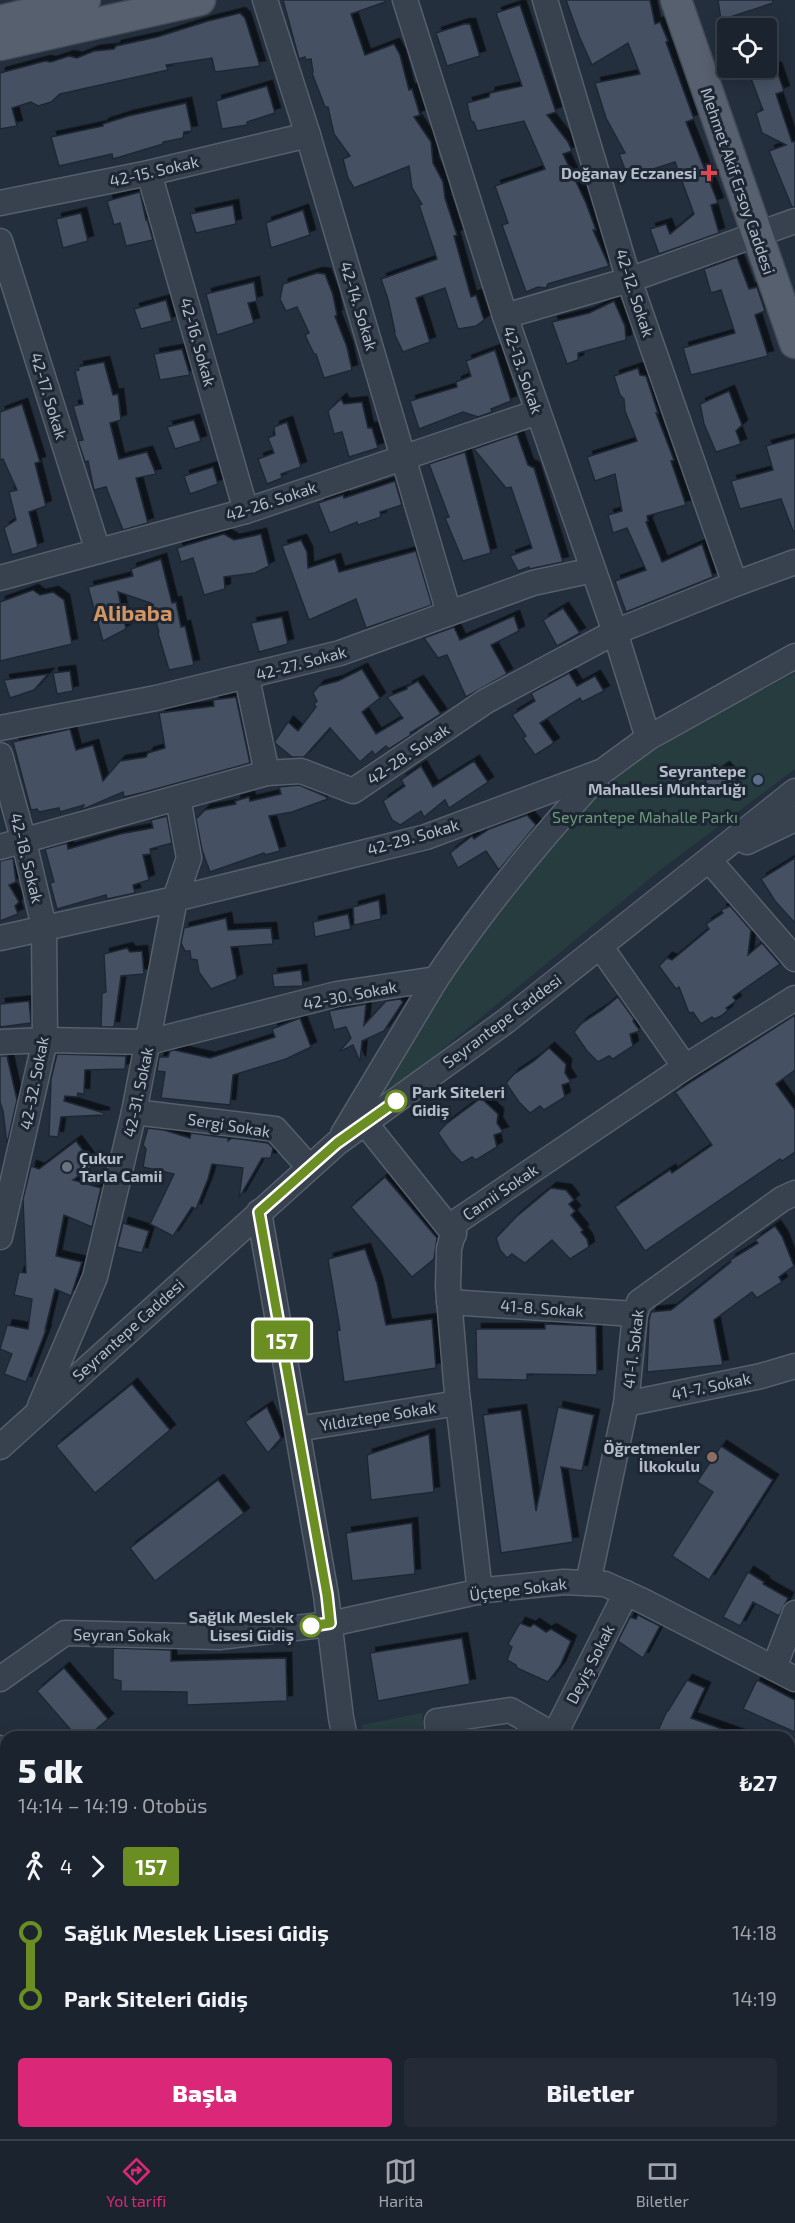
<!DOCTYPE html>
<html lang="tr">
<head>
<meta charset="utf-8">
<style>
	body { margin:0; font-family:"Exo 2",sans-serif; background:#242b36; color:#f1f3f6; height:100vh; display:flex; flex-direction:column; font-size:22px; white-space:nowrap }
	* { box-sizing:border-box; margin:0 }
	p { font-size:20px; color:#a0a4aa }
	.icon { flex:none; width:33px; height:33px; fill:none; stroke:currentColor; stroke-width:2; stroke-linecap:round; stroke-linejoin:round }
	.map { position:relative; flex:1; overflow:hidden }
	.sheet { position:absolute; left:0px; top:1731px; width:795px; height:408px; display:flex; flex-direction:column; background:#1b232e; border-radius:18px 18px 0 0; box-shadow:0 3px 15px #0003,0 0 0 2px #39404a }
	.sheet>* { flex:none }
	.badge { padding:0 12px; border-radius:4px; font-size:21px; line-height:39px }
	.tools { position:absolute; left:717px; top:18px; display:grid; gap:12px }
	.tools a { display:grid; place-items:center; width:60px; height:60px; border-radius:6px; background:#1b232e; box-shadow:0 3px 15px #0003,0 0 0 2px #39404a; font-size:30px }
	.map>.badge { position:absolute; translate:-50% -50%; box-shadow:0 0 0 3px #fff }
	.legs { display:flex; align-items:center; gap:9px; height:66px; padding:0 18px; font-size:20px }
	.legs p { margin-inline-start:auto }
	.headline { display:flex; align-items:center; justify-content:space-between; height:102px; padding:0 18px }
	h1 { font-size:33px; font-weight:800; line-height:45px }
	.button { display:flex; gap:12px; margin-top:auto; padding:12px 18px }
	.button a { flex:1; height:69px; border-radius:6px; background:#db2777; color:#fff; font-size:24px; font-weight:800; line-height:69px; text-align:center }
	.button a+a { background:#242b36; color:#f1f3f6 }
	ul { padding:0 18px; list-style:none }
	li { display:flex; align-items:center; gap:21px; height:66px; font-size:22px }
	li i { display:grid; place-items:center; width:9px; height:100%; margin:0 8px; background:currentColor }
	li i::after { content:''; width:15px; height:15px; margin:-8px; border:4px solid; border-radius:50%; background:#1b232e }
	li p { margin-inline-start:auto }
	li:first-child i { background:linear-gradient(#0000 50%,currentColor 0) }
	li:last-child i { background:linear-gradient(currentColor 50%,#0000 0) }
	.menu { display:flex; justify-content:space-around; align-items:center; height:84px; border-top:2px solid #39404a; background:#1b232e; font-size:16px; color:#a0a4aa }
	.menu a { display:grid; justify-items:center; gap:3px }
	.menu .active { color:#db2777 }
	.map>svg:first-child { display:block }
	.green { fill:#263c3f }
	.building { fill:#455162; stroke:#1f2835; stroke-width:1.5; filter:url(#shadow) }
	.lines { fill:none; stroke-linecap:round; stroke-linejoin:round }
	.minor-casing { stroke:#565f6c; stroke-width:27 }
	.major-casing { stroke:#414a57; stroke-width:33 }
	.minor { stroke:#38414e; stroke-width:24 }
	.major { stroke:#56606e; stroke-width:30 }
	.line-1-casing { stroke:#fff; stroke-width:14 }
	.line-1 { stroke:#6b8e23; stroke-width:9 }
	.health-dot { fill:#e0444e; stroke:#1d2633; stroke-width:2 }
	.service-dot { fill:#5c6f8a; stroke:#1d2633; stroke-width:2 }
	.stop-1-dot { fill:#fff; stroke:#6b8e23; stroke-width:3 }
	.worship-dot { fill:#6b7280; stroke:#1d2633; stroke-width:2 }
	.education-dot { fill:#8d6e63; stroke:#1d2633; stroke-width:2 }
	.labels { text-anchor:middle; stroke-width:6; stroke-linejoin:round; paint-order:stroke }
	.street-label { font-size:16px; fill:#b4bcc9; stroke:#1d2633 }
	.poi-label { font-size:16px; font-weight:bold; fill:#b4bcc9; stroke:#1d2633; text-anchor:end }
	.park-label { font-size:16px; fill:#6b9a76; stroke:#1d2633 }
	.stop-label { font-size:16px; font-weight:bold; fill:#b4bcc9; stroke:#1d2633; text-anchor:start }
	.district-label { font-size:22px; font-weight:bold; fill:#d59563; stroke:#1d2633 }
</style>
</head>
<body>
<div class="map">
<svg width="795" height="2139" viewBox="0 0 795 2139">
	<defs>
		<filter id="shadow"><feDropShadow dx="5.5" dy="-5.5" stdDeviation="0" flood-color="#0009"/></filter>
	</defs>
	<rect width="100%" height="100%" fill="#242f3e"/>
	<g class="green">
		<path d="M795,673v96l-136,102 -299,246 89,-143 113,-146 43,-46 38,-25 83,-48z"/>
		<path d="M422,1713l3,24h-60l-3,-12z"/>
	</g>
	<g class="building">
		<path d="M283,0h102v2l-34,12 14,41 29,-11 6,11 9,35 3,-1 8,26 -6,2 17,25 2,21 10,19 2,16 12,37 -3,1 17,61 5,-2 8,25 -8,6 -18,3 -13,-41 -29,10 14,44 -27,10 -9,-19 1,-1 -7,-33 -7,-20 56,-20 -18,-54 3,-1 -10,-16 -3,-22 -55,22 -6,-10 -5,-19 7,-3 -16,-22 -6,-27h-3l-13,-34 1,-1 -2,-13 -5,1 -1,-3 -6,2z"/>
		<path d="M566,0h84l5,24 5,-2 8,19 -2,1 28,77 -8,3 32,81 -7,2 8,28 -60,21 -9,-25 16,-5 4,10 24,-20 -19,-52 -47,15 -9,-23 6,-1 -19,-35 -11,-35 45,-9 -12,-31 -36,22 -13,-29z"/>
		<path d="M718,0h55v3l-52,17z"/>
		<path d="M520,5l36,107 -9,3 21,27 4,9 -9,3 23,49 10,27h-3l16,36 -61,18 -2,4 -8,-1 -12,5 -24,-67 6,-2 -13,-37 50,-17 -21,-48 -47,10 -3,-9 -3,-1 -4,-18 22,-6 1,-4 32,-7 -26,-73z"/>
		<path d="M240,13l5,5 15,48 -45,6 -3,-14 -46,7 2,5 -108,24 -9,8 -13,4 -7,-4 -19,6 5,18 -17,3v-56l45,-12 6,1 18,-6 8,2 17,-7 20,-2 2,-3 41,-9 51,-16z"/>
		<path d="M464,24h6l10,32 -33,10 -11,-33z"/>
		<path d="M747,68h29l8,23 -8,3 16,48 3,-1v66h-3l-23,-56 17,-6 -24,-12 -6,-20 7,-3z"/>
		<path d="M267,86l8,27 -28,9v3l-25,4 -6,-28z"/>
		<path d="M186,103l6,28 -8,1 -1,6 -20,4v2l-50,15 -1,-5 -53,12 -8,-29 52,-11v-2l25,-8z"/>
		<path d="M140,192l6,28 1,-1 6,21 -27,6 -6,-23 -6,2 -7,-24z"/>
		<path d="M233,205l3,19 -40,9 -6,-19z"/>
		<path d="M303,210l7,25 -39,13 -5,-25z"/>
		<path d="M81,213l7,28 -25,7 -7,-29z"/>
		<path d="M737,257l12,32 8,-2 8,24 -10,4 13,41 -77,19 -8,-27 52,-15 -14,-43 -10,3 -7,-24z"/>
		<path d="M317,273l8,1 8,21 4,20 -2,1 12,31 5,23 -28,8 -8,-24h-2l-9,-19 4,-2 -12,-26 -11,4 -6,-12 3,-15z"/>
		<path d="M254,282l3,19 -9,2 6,20 -37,12 -11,-41z"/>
		<path d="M166,300l6,21 -31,8 -7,-20z"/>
		<path d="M614,301l11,25 1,14 -48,13v7l-11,4 -15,-42 37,-9z"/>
		<path d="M182,349l8,26 -30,5 -6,-26z"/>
		<path d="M495,350l16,51 -20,8 1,3 -14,5 -15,-5 -44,17 -9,-28 47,-14 -1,-5 15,-6 -5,-15z"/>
		<path d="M104,362l9,33 5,-1 3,26 -11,3 9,36 28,-7 9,22 -20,4 12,45 -25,7 -17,-43 -12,3 -6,-29 -3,1 -7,-21 5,-1 -10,-34 10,-2 -8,-33 4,-1 -1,-3z"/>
		<path d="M638,368l2,7 6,1 12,37h-2l18,47 -3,1 15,44 -39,11 1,5 -2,1 16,40 40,-18 11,33 -87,35 -11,-31 31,-11 -19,-42 -14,5 -5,-18 14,-4 -7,-37 -20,7 -8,-24 50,-16 -12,-30 -1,-12 -4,-4 -6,-19z"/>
		<path d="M729,391l13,34 -6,6 5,13 -25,8 -12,-28 -4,-20z"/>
		<path d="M341,399l3,5 18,-2 6,26h4l6,20 -29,9 -7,-25 -8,2 -6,-23z"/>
		<path d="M22,404l18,58 -5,1 11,43 -17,6 9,35 -26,8 -8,-27 12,-8 -7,-28 8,-2 -14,-31 -3,1v-48z"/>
		<path d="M194,420l7,21 -26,8 -8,-22z"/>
		<path d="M287,422l14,45 -20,7 1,4 -15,6 -9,-25 16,-6 -6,-15 7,-3 -1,-8z"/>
		<path d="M517,434l11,31 6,3 29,94 -34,7v-2l-11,4 -8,-15 22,-8 -21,-61 -5,1 -32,-39z"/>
		<path d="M795,438v93h-2l-12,-32 -41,10 -9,-28 42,-11 -7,-24z"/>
		<path d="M465,452l26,101 -28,8 -18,-43 4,-1 -20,-53z"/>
		<path d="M213,467l5,17 -28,10 -6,-18z"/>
		<path d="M395,481l7,24 -22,7 1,5 -23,8 -1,-3 -27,11 -12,-30 25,-8 1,3z"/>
		<path d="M224,534l10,6 27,-6 8,32 -14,7 -31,4 1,12 -21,6 -11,-37 -12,4 -4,-14z"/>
		<path d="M301,540l6,12 1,16 27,-9 4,13 77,-21 16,54 -66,23 -10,-29 -47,21 -27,-74z"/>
		<path d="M161,559l11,44 4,-1 5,25 4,-1 9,39 -25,5 -11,-37 1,-1 -8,-29 -33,-11 8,37 -23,12 -15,-54 45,-11 -2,-7z"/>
		<path d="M33,590l7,5 13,-3 11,8 8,44 -72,17v-59z"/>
		<path d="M563,608l17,25 -23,13 -14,-26z"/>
		<path d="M514,616l5,15 -28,14 16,29 -41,23 -19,-42 -9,3 -14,-20 30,-11 6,13z"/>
		<path d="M282,617l6,27 -29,8 -8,-29z"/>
		<path d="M362,669l18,29 -18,14 14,22 27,-16 -16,-21 20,-8v-2l11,-6 23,33 -31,19 1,2 -19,12 -3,2 -3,-3 -11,9 -3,-4 -12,11 -30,-34 -26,29h-12l-17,-14v-2l13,-19 10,9 18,-24 -2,-3 3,-3 -4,-8 6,-7 19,-5z"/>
		<path d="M70,671l3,20 -16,3 -4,-21z"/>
		<path d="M569,673l8,13 18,-10 9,15 -22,11 -2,-4 -40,25 14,20 -19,12 -12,-17 3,-2 -14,-21 23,-14 -4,-8z"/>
		<path d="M48,674l-14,16 -24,8 -6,-18z"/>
		<path d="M236,697l14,66 -105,29 -21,5 -1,-5 -42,18 3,-5 -24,7 -1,-4 -20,4 -2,-3 -6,1 -18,-68 57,-13 6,21 17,-5 10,36 17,-20 26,-4 2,-4 17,-5 -6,-35 55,-7 -1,-6z"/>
		<path d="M474,761l14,21 -39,26 -4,-8 -21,17 -3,-6 -21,14 -8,-5 -9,-19 22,-15 -4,-6 20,-14 12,21z"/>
		<path d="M724,767l13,14 -20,16 -12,-16z"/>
		<path d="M299,785l26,11 3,3 -36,13 -23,4 11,35 -15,4 -1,-2 -54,19 -8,-22 -6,-31 9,-9 31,-6 -1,-3 14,-4 1,4 31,-7 -2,-7z"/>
		<path d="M527,815l9,10 -37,45 -13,-19 -28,17 -8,-15 22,-17 2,3 15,-10z"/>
		<path d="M167,816l5,27 -22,6 1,5 -8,1 6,25 -16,5 2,8 -28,6 -1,-4 -49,14 -7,-26 4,-1 -9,-33 22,-6 1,6 52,-15 33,-6 -2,-8z"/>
		<path d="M13,858l3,24 -7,3 10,17 -4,4 3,8 -18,7v-60z"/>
		<path d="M795,858v65l-20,-22 -14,-22z"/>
		<path d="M379,900l2,19 -27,6 -1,-18z"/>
		<path d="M730,906l21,24 -3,25 14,-12 18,21 -47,33 3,4 -10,7 2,2 -7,6 -7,3 -2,-2 -11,7 -8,-12 -4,1 -10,-26 -3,2 -17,-23 8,-8 5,2 37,-31 -3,-5 17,-11 -2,-3z"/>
		<path d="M348,914l3,15 -36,8 -2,-15z"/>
		<path d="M226,918l2,12 43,-2 2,16 -42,3 6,32 -26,10 -12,-17 -2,-12 -6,-1 -1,-8h-5l-4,-8 3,-15z"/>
		<path d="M127,948l3,4 12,-1 2,23 -23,2 -7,51h-13l1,-34 4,-1 -2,-38z"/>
		<path d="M301,970l2,16 -29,1 -2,-13z"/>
		<path d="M618,997l16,22 -1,2 7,10 -10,3 3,12 -20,13 -4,-3 -11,6 -11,-11 -13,-19 8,-9 20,-13z"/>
		<path d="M400,999l3,3 -19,29 -22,10 -2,21 -7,-17 -14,7 12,-14 -5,-11 -12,3 -5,-19 37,-7 -2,21 22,-24z"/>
		<path d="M29,1001l2,22 -31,4v-23z"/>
		<path d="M795,1015v55l-19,14 19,26v42l-13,9 -2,-2 -135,92 -30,-44 55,-37 2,3 40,-28 -37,-53z"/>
		<path d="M300,1018l11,29 -25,12 -53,16 -3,30 -69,-7 4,-26 -8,-1 2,-14h9l2,-6 4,-1 36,8 65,-21 -3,-8z"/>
		<path d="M549,1048l17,16 -1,9 6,9 -9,3 3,12 -21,13 -4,-4 -10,7 -11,-11 -13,-19 8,-9 20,-13z"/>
		<path d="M57,1054l69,2 -1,13 -40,1 -1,24 -6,-1 -1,4 -12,-1 -1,5 40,12v2l-43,2 -3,20 -9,-1 2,-57z"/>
		<path d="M0,1056h7l10,44 -10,44 -4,-33 -3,-9z"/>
		<path d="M481,1098l17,16 -1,9 6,9 -9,3 3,12 -21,13 -4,-3 -10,6 -11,-11 -13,-19 8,-9z"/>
		<path d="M148,1128l16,2 26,8 1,-5 37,5v3l4,-3 36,5 5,5 -2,10h-9l-23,40 4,-30 -31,-4 -4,15 -12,30 -4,-2 -19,29 -23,-12 24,-50 -31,-7 3,-18 -3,-4z"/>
		<path d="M76,1141l18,24 -21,15 28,8 -9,39 -28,-12 -8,41 26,6 -11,34 -16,-7 -10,41h1l-20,52 -22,-8 8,-20 -12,-5 7,-24 21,4 4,-30 -18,-4 5,-23 7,1 -3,-74 8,-33 8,3z"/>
		<path d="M385,1177l52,61 -3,21 -22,18 -61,-70z"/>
		<path d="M551,1188l15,2 8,10 -5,4 6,7 -4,4 12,15 -2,2 6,7 2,8 -19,12 -18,-19 -27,23 -13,-9 -5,4 -7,-8 -4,-12 20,-21z"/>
		<path d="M123,1223l26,8 -7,22 -25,-6z"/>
		<path d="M775,1226l7,10 12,30 -15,11 3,5 -25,16 -5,-6 -38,28 9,45 -76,7 2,-52 2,-8 20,-2 60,-48 -1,-2 28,-17 -3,-3z"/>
		<path d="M365,1249l12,34 9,42 46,-6 4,49 -92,14 -7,-51 3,-1 -12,-71z"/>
		<path d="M545,1324l51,2 1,49 -70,-1v6l-50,-1 -1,-50h69z"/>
		<path d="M132,1384l38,46 -75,63 -39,-47z"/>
		<path d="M267,1407l14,31 -13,15 -23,-31z"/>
		<path d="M558,1407l36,8 -12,56 -21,-4 12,75 -72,11 -18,-138 38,-5 15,101z"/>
		<path d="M429,1434l5,58 -63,8 -4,-45z"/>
		<path d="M721,1446l52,34 -64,100 -37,-24 41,-64 -16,-10z"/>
		<path d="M218,1480l26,33 -89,68 -25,-33z"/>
		<path d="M412,1523l3,51 -63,7 -6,-48z"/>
		<path d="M748,1572l16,10 -1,2 25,14 -9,18 -26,-14 -13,24 -17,-9z"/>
		<path d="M638,1615l22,11 -17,32 -25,-17 12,-24 6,2z"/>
		<path d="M520,1623l10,4 4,-3 12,8 5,-3 20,12 -11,25 -12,16 -31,-14 -1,-3 -9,-5 5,-13 -4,-3z"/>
		<path d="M462,1638l8,46 -92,17 -8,-48z"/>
		<path d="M113,1648l58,2v11l115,-3 1,43 -100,4v-13l-66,-1v-10l-8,-2z"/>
		<path d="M64,1668l44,51 -21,18h-10l-40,-46z"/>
		<path d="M687,1680l18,8 -14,30 48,17v2h-84l12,-26h1z"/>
		<path d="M757,1680l38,20v32l-52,-23z"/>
	</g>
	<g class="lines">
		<g class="minor-casing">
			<g id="minor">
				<path d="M265,0l43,135 141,478"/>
				<path d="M405,0l100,316 110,316 33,106"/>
				<path d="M545,0l84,280 106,304"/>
				<path d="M149,173l97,338"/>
				<path d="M0,203l149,-30 159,-38"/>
				<path d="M0,241l98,310"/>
				<path d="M505,316l124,-36 166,-59"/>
				<path d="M0,578l246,-67 292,-99"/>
				<path d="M247,678l20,95"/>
				<path d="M0,728l156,-30 184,-45 193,-70 60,-13"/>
				<path d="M0,755l24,87 20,85 1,113 -45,197"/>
				<path d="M747,842l48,-23"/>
				<path d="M0,847l267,-74 34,-2 52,20 133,-90 129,-69 120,-48 60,-22"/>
				<path d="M709,860l86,99"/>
				<path d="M0,938l175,-39 251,-62 177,-66 45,-33 147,-82"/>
				<path d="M600,946l85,121"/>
				<path d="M0,1042l45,-2 104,2 188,-48 99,-15c48,-72 104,-140 163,-204"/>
				<path d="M134,1112l141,17 34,38"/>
				<path d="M365,1123l89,111"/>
				<path d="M343,1134l93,-155"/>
				<path d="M259,1212l67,383 15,123 4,19"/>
				<path d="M449,1302l186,12"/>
				<path d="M626,1404l135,-28 34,-10"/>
				<path d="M40,1406l55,-129 39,-165 41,-213 14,-41 -11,-60"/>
				<path d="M297,1429l161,-26"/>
				<path d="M0,1447l337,-304 169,-122 289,-230"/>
				<path d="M588,1583l38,-179 9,-90 4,-12 143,-103 13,-6"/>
				<path d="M480,1592l-23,-199 -9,-106 1,-38 7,-27 229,-155 110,-69"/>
				<path d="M774,1668l21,-55"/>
				<path d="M0,1679l65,-46 154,4 111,-13 156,-34 78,-8 41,2 36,16 154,79"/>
				<path d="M554,1736l72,-143"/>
				<path d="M438,1737l-1,-16 73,-11 47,27"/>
				<path d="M0,1748l6,5"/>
				<path d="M789,1866l6,3"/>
				<path d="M0,1975l6,7"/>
				<path d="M789,2018l6,-15"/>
				<path d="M781,2133l12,6"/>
				<path d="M13,2139l4,-6"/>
				<path d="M257,2139l4,-6"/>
				<path d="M481,2139l4,-6"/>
				<path d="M734,2139l4,-6"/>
			</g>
		</g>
		<g class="major-casing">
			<g id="major">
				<path d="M676,0l119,343"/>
				<path d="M0,21l85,-21"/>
				<path d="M0,45l200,-45"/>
			</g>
		</g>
		<use href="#minor" class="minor"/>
		<use href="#major" class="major"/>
	</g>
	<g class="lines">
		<g class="line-1-casing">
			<path id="line-1" d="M311,1626l19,-3 -3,-28 -68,-383 78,-69 59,-42"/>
		</g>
		<use href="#line-1" class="line-1"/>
	</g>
	<path class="health-dot" d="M706 164h6v6h6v6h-6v6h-6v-6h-6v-6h6z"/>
	<circle class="service-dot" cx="758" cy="780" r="6"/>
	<g class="stop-1-dot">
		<circle cx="396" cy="1101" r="10"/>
		<circle cx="311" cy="1626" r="10"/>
	</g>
	<circle class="worship-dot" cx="67" cy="1167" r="6"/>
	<circle class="education-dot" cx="712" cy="1457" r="6"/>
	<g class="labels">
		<g class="street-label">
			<text transform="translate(154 171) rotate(-13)" y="6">42-15. Sokak</text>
			<text transform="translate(738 181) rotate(71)" y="6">Mehmet Akif Ersoy Caddesi</text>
			<text transform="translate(635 293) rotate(72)" y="6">42-12. Sokak</text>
			<text transform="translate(359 306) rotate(73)" y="6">42-14. Sokak</text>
			<text transform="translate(198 342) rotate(74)" y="6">42-16. Sokak</text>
			<text transform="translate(523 370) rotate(71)" y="6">42-13. Sokak</text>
			<text transform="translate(49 396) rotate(73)" y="6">42-17. Sokak</text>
			<text transform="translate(271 501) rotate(-18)" y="6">42-26. Sokak</text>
			<text transform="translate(301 663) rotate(-15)" y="6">42-27. Sokak</text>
			<text transform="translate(408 754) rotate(-34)" y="6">42-28. Sokak</text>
			<text transform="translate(413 837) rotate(-16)" y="6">42-29. Sokak</text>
			<text transform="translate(27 858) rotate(76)" y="6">42-18. Sokak</text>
			<text transform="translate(350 995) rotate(-11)" y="6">42-30. Sokak</text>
			<text transform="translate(502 1021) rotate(-37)" y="6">Seyrantepe Caddesi</text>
			<text transform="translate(34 1083) rotate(-79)" y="6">42-32. Sokak</text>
			<text transform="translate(138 1092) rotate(-78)" y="6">42-31. Sokak</text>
			<text transform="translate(229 1125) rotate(9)" y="6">Sergi Sokak</text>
			<text transform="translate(500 1192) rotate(-34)" y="6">Camii Sokak</text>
			<text transform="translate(542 1308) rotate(4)" y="6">41-8. Sokak</text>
			<text transform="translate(128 1330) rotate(-42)" y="6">Seyrantepe Caddesi</text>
			<text transform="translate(633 1349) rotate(-83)" y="6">41-1. Sokak</text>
			<text transform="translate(711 1386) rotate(-12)" y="6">41-7. Sokak</text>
			<text transform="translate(378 1416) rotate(-9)" y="6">Yıldıztepe Sokak</text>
			<text transform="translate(518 1589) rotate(-7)" y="6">Üçtepe Sokak</text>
			<text transform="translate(122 1635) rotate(1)" y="6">Seyran Sokak</text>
			<text transform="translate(590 1664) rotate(-63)" y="6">Deyiş Sokak</text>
		</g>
		<g class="poi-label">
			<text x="697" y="179">Doğanay Eczanesi</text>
			<text x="746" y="777">Seyrantepe<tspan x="746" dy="18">Mahallesi Muhtarlığı</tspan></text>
			<text x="79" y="1164" text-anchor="start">Çukur<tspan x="79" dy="18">Tarla Camii</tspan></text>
			<text x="700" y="1454">Öğretmenler<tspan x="700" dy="18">İlkokulu</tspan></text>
		</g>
		<g class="park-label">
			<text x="645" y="823">Seyrantepe Mahalle Parkı</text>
		</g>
		<g class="stop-label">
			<text x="412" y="1098">Park Siteleri<tspan x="412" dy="18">Gidiş</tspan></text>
			<text x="294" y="1623" text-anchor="end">Sağlık Meslek<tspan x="294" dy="18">Lisesi Gidiş</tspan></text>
		</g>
		<g class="district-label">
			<text x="133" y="621">Alibaba</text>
		</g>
	</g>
</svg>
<div class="tools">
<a><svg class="icon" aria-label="locate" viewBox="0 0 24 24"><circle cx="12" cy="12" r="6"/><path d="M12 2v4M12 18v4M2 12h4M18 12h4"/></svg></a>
</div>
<b class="badge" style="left:282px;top:1340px;background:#6b8e23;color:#fff">157</b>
<section class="sheet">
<div class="headline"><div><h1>5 dk</h1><p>14:14 – 14:19 · Otobüs</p></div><b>₺27</b></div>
<div class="legs"><svg class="icon" aria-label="walk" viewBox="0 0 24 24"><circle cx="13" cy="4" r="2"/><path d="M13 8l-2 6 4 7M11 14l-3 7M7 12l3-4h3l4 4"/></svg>4<svg class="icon" aria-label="forward" viewBox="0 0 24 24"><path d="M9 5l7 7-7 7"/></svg><b class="badge" style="background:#6b8e23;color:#fff">157</b></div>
<ul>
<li><i style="color:#6b8e23"></i><b>Sağlık Meslek Lisesi Gidiş</b><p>14:18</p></li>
<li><i style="color:#6b8e23"></i><b>Park Siteleri Gidiş</b><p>14:19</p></li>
</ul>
<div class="button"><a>Başla</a><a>Biletler</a></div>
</section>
</div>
<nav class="menu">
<a class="active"><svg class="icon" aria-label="directions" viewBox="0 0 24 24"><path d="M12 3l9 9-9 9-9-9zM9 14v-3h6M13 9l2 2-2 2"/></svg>Yol tarifi</a>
<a><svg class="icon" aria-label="map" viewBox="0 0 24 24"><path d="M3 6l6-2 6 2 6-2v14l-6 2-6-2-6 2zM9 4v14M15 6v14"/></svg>Harita</a>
<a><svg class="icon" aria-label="tickets" viewBox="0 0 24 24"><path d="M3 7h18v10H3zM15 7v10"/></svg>Biletler</a>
</nav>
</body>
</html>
